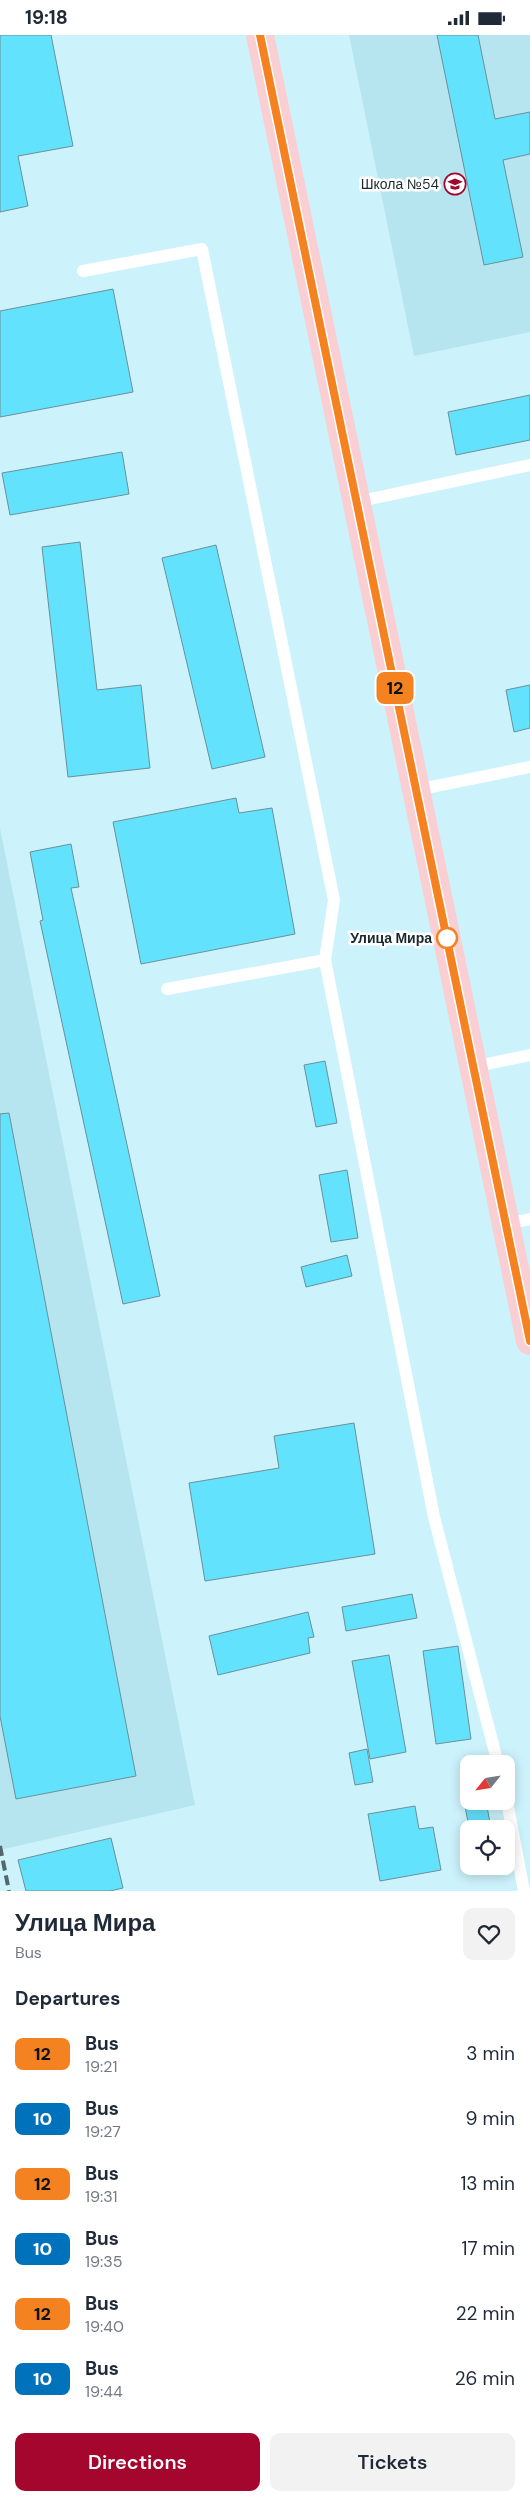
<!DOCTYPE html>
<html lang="en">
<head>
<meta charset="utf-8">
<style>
	body { margin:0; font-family:"DM Sans",sans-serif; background:#f2f2f3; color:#1f2937; height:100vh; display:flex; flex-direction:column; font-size:19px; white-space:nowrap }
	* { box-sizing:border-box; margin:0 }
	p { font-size:16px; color:#747a83 }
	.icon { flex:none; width:28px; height:28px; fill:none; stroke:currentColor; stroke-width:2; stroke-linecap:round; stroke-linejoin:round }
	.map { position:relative; height:1856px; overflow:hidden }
	.sheet { display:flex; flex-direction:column; background:#fff; flex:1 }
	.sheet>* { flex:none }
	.badge { padding:0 10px; border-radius:8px; font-size:18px; line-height:32px }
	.needle { width:32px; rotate:240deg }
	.fabs { position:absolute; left:460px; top:1720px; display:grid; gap:10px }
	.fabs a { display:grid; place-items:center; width:55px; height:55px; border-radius:10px; background:#fff; box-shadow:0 2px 12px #0003; font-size:25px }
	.map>.badge { position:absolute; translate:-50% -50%; box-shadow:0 0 0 2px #fff }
	h2 { padding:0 15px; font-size:19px; line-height:45px }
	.round { display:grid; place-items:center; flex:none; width:52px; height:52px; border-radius:10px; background:#f2f2f3 }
	.overview { display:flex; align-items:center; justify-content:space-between; height:85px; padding:0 15px }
	h1 { font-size:24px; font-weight:600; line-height:38px }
	.cta { display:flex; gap:10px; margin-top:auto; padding:10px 15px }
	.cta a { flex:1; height:58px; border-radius:10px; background:#a4062d; color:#fff; font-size:20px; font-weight:600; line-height:58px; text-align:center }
	.cta a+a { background:#f2f2f3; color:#1f2937 }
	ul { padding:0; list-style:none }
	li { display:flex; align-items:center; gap:15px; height:65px; padding:0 15px }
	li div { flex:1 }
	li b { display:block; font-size:19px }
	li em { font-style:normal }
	li .badge { min-width:55px; font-weight:700; text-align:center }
	.status { display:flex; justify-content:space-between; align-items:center; height:35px; padding:0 25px; background:#fff; direction:ltr }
	.status svg { height:14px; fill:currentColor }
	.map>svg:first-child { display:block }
	.built { fill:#b6e5f0 }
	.building { fill:#62e2fc; stroke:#6c9098 }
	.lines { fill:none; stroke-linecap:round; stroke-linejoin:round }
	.lane { stroke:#fff; stroke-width:12 }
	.secondary { stroke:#facfd3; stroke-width:28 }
	.rail { stroke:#52686d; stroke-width:4; stroke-dasharray:10 5; stroke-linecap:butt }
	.line-casing { stroke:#fff; stroke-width:11 }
	.line { stroke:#f58220; stroke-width:8 }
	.stop-dot { fill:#fff; stroke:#f58220; stroke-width:2.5 }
	.labels { text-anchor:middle; stroke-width:5; stroke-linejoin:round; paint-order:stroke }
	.poi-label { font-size:14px; fill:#1a292c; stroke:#fff; text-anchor:end }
	.stop-label { font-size:14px; font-weight:bold; fill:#1a292c; stroke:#fff; text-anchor:end }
</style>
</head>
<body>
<div class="status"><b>19:18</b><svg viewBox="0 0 49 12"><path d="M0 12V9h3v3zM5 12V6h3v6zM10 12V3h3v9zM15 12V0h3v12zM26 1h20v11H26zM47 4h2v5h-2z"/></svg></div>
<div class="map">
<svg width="530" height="1856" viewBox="0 0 530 1856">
	<rect width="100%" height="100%" fill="#ccf2fb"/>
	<g class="built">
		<path d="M349,0h181v297l-116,24z"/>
		<path d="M0,793l195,977 -195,45z"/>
	</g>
	<g class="building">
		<path d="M0,0h51l22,111 -55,10 10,50 -28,6z"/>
		<path d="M437,0h41l17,84 35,-7v42l-27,6 20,97 -39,8z"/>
		<path d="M113,254l20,103 -133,25v-106z"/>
		<path d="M530,360v45l-74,15 -8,-43z"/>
		<path d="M122,417l7,42 -119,21 -8,-42z"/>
		<path d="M80,507l17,148 44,-5 9,83 -82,9 -26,-230z"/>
		<path d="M216,510l49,212 -53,12 -50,-211z"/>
		<path d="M530,650v43l-16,4 -8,-42z"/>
		<path d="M236,763l3,15 33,-5 23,126 -154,30 -28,-142z"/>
		<path d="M71,809l8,43 -8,1 89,408 -37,8 -83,-383 3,-1 -13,-68z"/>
		<path d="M325,1026l12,62 -21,4 -12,-62z"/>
		<path d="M9,1078l127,663 -120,23 -16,-83v-602z"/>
		<path d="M347,1135l11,68 -27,4 -12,-67z"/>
		<path d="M347,1220l5,21 -46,11 -5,-20z"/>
		<path d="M354,1388l21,131 -170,27 -16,-98 90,-15 -5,-32z"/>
		<path d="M412,1559l5,24 -71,13 -4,-24z"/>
		<path d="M308,1577l6,25 -6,1 2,15 -92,22 -9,-39z"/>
		<path d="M458,1611l13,93 -35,5 -13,-93z"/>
		<path d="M389,1620l17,97 -36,7 -18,-98z"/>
		<path d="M367,1714l6,33 -18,3 -6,-32z"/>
		<path d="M464,1766h22l4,22 -21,4z"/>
		<path d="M415,1771l4,23 14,-2 8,43 -61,11 -12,-67z"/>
		<path d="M111,1803l12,50 -13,3h-84l-8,-31z"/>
	</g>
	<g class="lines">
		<g class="lane">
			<path d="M83,236l119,-22 132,651 -9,60 109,557 64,247"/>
			<path d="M356,467l174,-37"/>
			<path d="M416,755l114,-23"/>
			<path d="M167,954l158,-29"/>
			<path d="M473,1032l57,-12"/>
			<path d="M506,1189l24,-5"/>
			<path d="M506,1761l18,95"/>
		</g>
		<path class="secondary" d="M260,0l270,1306"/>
		<path class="rail" d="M0,1811l9,45"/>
	</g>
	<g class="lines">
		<g class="line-casing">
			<path id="line" d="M260,0l270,1306"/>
		</g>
		<use href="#line" class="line"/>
	</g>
	<defs>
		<g id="school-ring" transform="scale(1.125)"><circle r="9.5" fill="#fff" stroke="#a4062d" stroke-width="1.5"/><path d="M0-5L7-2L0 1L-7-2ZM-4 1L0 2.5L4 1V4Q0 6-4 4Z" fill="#a4062d"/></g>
	</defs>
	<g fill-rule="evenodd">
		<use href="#school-ring" x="455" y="149"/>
	</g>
	<circle class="stop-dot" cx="447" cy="903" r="10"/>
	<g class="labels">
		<g class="poi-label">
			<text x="439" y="154">Школа №54</text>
		</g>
		<g class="stop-label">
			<text x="432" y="908">Улица Мира</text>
		</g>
	</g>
</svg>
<div class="fabs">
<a><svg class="needle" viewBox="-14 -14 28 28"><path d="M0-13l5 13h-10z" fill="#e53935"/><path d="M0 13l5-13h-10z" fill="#747a83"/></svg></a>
<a><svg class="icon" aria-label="locate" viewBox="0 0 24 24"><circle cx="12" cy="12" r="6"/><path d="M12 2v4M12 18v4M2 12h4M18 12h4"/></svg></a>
</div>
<b class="badge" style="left:395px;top:653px;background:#f58220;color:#111">12</b>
</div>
<section class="sheet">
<div class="overview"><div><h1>Улица Мира</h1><p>Bus</p></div><a class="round"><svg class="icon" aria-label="heart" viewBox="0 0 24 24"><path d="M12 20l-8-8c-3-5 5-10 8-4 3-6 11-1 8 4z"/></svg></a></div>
<h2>Departures</h2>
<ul>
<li><span class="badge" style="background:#f58220;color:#111">12</span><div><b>Bus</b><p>19:21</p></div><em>3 min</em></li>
<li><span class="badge" style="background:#0072bc;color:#fff">10</span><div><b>Bus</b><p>19:27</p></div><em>9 min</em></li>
<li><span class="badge" style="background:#f58220;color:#111">12</span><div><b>Bus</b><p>19:31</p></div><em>13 min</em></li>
<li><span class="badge" style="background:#0072bc;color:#fff">10</span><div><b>Bus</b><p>19:35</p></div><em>17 min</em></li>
<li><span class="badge" style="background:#f58220;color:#111">12</span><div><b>Bus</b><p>19:40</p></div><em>22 min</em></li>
<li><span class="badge" style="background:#0072bc;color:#fff">10</span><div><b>Bus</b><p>19:44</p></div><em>26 min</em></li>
</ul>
<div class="cta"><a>Directions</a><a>Tickets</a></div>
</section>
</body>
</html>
